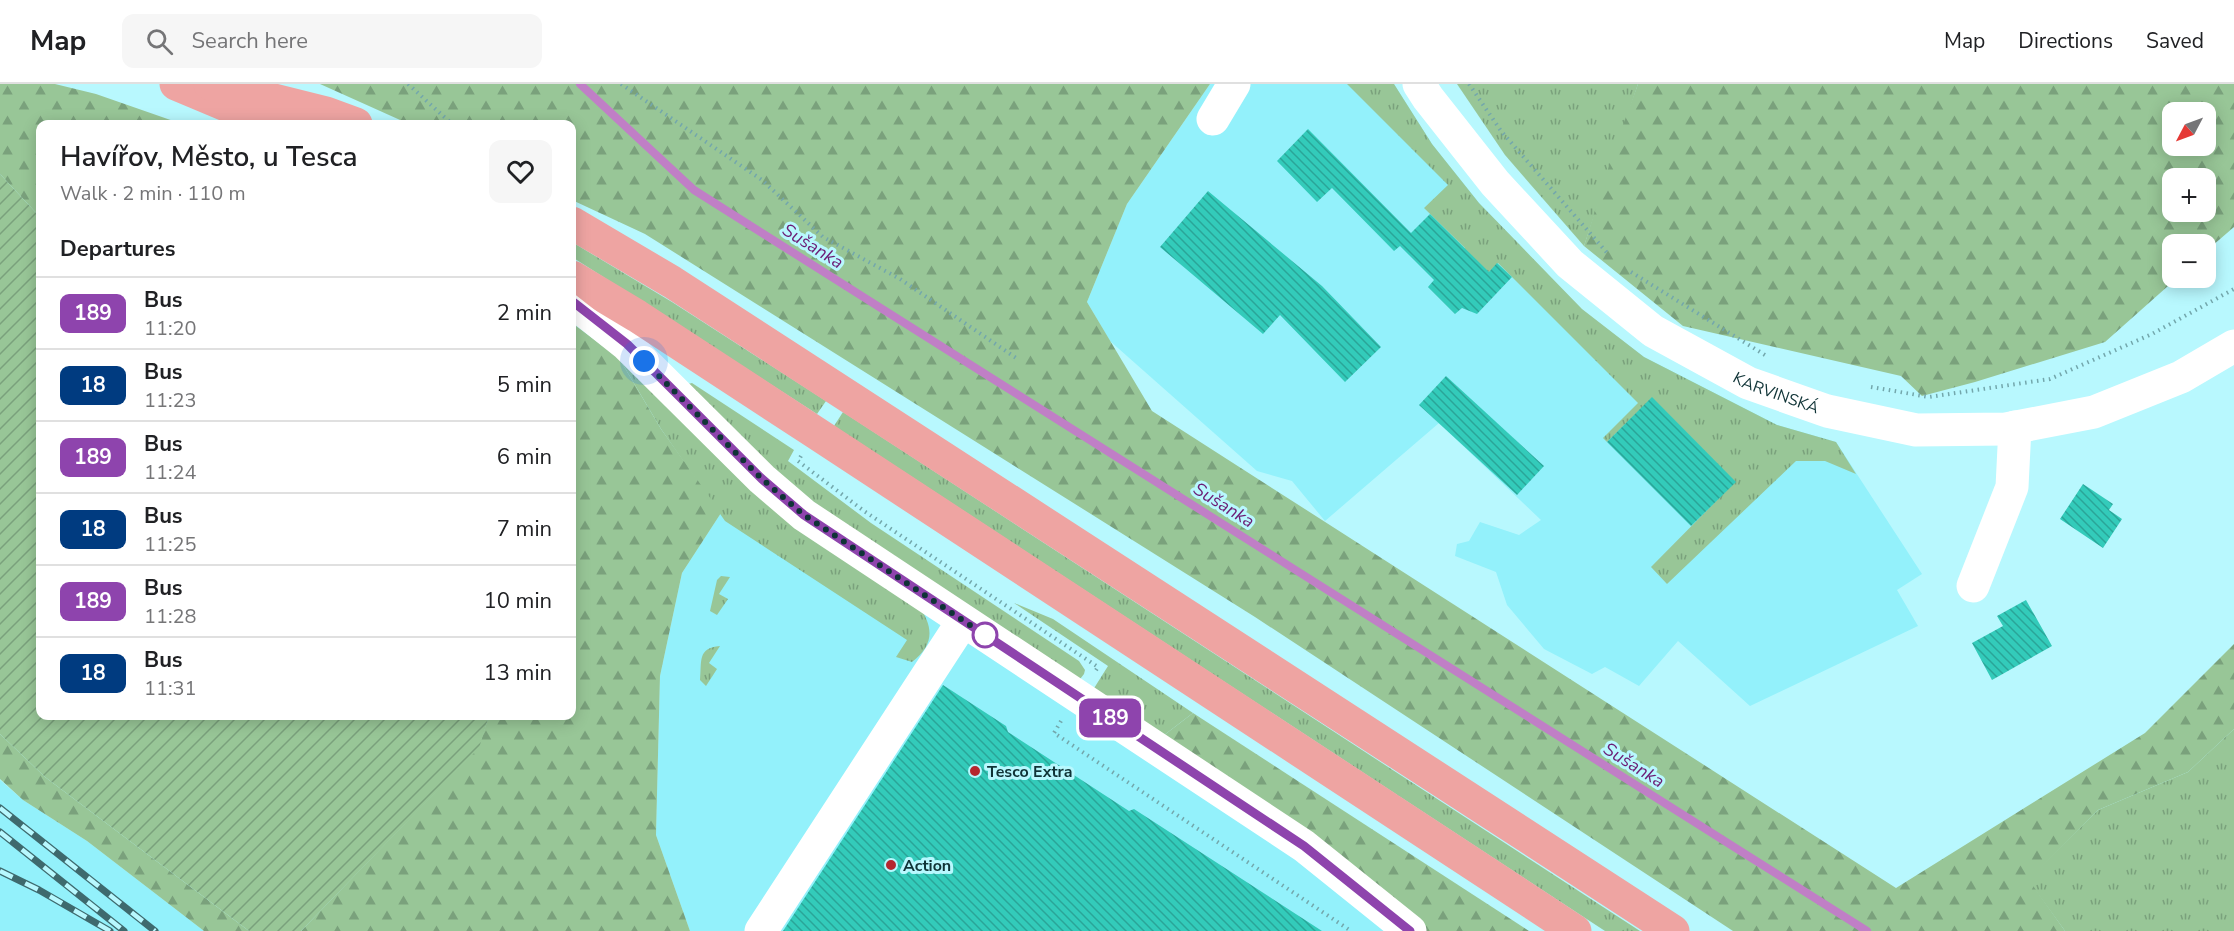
<!DOCTYPE html>
<html lang="en">
<head>
<meta charset="utf-8">
<style>
	body { margin:0; font-family:"Nunito Sans",sans-serif; background:#f6f6f6; color:#202124; height:100vh; display:flex; flex-direction:column; font-size:22px; white-space:nowrap }
	* { box-sizing:border-box; margin:0 }
	p { font-size:20px; color:#757577 }
	.icon { flex:none; width:33px; height:33px; fill:none; stroke:currentColor; stroke-width:2; stroke-linecap:round; stroke-linejoin:round }
	.map { position:relative; flex:1; overflow:hidden }
	.drawer { position:absolute; left:36px; top:36px; width:540px; height:600px; display:flex; flex-direction:column; background:#fff; border-radius:12px; box-shadow:0 3px 15px #0003 }
	.drawer>* { flex:none }
	.badge { padding:0 12px; border-radius:9px; font-size:21px; line-height:39px }
	.needle { width:39px; rotate:229deg }
	.fabs { position:absolute; left:2162px; top:18px; display:grid; gap:12px }
	.fabs a { display:grid; place-items:center; width:54px; height:54px; border-radius:12px; background:#fff; box-shadow:0 3px 15px #0003; font-size:30px }
	.you { position:absolute; width:30px; height:30px; margin:-15px; border:4px solid #fff; border-radius:50%; background:#1a73e8; box-shadow:0 0 0 9px #1a73e833 }
	.map>.badge { position:absolute; translate:-50% -50%; box-shadow:0 0 0 3px #fff }
	h2 { padding:0 24px; font-size:22px; line-height:54px }
	.round { display:grid; place-items:center; flex:none; width:63px; height:63px; border-radius:12px; background:#f6f6f6 }
	.head { display:flex; align-items:center; justify-content:space-between; height:102px; padding:0 24px }
	h1 { font-size:28px; font-weight:600; line-height:45px }
	ul { padding:0; list-style:none }
	li { display:flex; align-items:center; gap:18px; height:72px; padding:0 24px; border-top:2px solid #e0e0e0 }
	li div { flex:1 }
	li b { display:block; font-size:22px }
	li em { font-style:normal }
	li .badge { min-width:66px; font-weight:700; text-align:center }
	header { display:flex; align-items:center; gap:36px; box-sizing:border-box; height:84px; padding:0 30px; background:#fff; border-bottom:2px solid #e0e0e0 }
	header strong { font-size:28px }
	nav { display:flex; gap:33px; margin-inline-start:auto; font-size:21px }
	.search { width:420px; height:54px; background:#f6f6f6; display:flex; align-items:center; gap:15px; box-sizing:border-box; padding:0 21px; border-radius:12px; color:#757577; font-size:22px }
	.map>svg:first-child { display:block }
	.built { fill:#93f1fb }
	.grass { fill:url(#grass-tufts) }
	.forest { fill:url(#forest-firs); fill-rule:evenodd }
	.garden { fill:url(#garden-furrows) }
	.lines { fill:none; stroke-linecap:round; stroke-linejoin:round }
	.stream { stroke:#c07fc6; stroke-width:8 }
	.building { fill:url(#building-back-hatch) }
	.path { stroke:#73a7ac; stroke-width:4; stroke-dasharray:1.5 4.5; stroke-linecap:butt }
	.minor { stroke:#fff; stroke-width:33 }
	.major { stroke:#eea4a2; stroke-width:33 }
	.rail-casing { stroke:#3e6a6e; stroke-width:7 }
	.rail { stroke:#b8f8fe; stroke-width:4.5; stroke-dasharray:14; stroke-linecap:butt }
	.line-casing { stroke:#fff; stroke-width:14 }
	.line { stroke:#8e44ad; stroke-width:9 }
	.walk { stroke:#0f3336; stroke-width:6; stroke-dasharray:0 10.8 }
	.stop-dot { fill:#fff; stroke:#8e44ad; stroke-width:3 }
	.poi-dot { fill:#b6262e; stroke:#b8f8fe; stroke-width:2 }
	.labels { text-anchor:middle; stroke-width:6; stroke-linejoin:round; paint-order:stroke }
	.street-label { font-size:16px; fill:#0f3336; stroke:#b8f8fe }
	.poi-label { font-size:16px; font-weight:bold; fill:#0f3336; stroke:#b8f8fe; text-anchor:start }
	.water-label { font-size:18px; font-style:italic; fill:#6c1c74; stroke:#b8f8fe }
</style>
</head>
<body>
<header>
<strong>Map</strong>
<div class="search"><svg class="icon" aria-label="search" viewBox="0 0 24 24"><circle cx="10" cy="10" r="6"/><path d="M15 15l6 6"/></svg>Search here</div>
<nav><a>Map</a><a>Directions</a><a>Saved</a></nav>
</header>
<div class="map">
<svg width="2234" height="847" viewBox="0 0 2234 847">
	<defs>
		<pattern id="grass-tufts" width="24" height="20" patternUnits="userSpaceOnUse" patternTransform="scale(1.5)"><rect width="24" height="20" fill="#98c697"/><path d="M3 7l-1-3M5 7V3M7 7l1-3M15 17l-1-3M17 17v-4M19 17l1-3" fill="none" stroke="#7aa17c"/></pattern>
		<pattern id="forest-firs" width="22" height="20" patternUnits="userSpaceOnUse" patternTransform="scale(1.5)"><rect width="22" height="20" fill="#98c697"/><path d="M5 1l3.5 6h-7zM16 11l3.5 6h-7z" fill="#7aa17c"/></pattern>
		<pattern id="garden-furrows" width="10" height="10" patternUnits="userSpaceOnUse" patternTransform="scale(1.5)"><rect width="10" height="10" fill="#98c697"/><path d="M-1 1l2-2M0 10L10 0M9 11l2-2" fill="none" stroke="#7aa17c"/></pattern>
		<pattern id="building-back-hatch" width="6" height="6" patternUnits="userSpaceOnUse" patternTransform="scale(1.5)"><rect width="6" height="6" fill="#33cbba"/><path d="M-1 5l2 2M0 0l6 6M5-1l2 2" fill="none" stroke="#2aa598"/></pattern>
	</defs>
	<rect width="100%" height="100%" fill="#b8f8fe"/>
	<g class="built">
		<path d="M1210,0h184l38,60 47,59 103,107 62,47 133,68 59,17 86,132 -25,16 21,36 -168,80 -72,-65 -39,45 -34,-19 -13,7 -48,-25 -37,-44 -11,-33 -41,-16 2,-12 12,-3 11,-19 39,13 22,-15 -102,-97 -114,98 -33,-40 -35,-10 -147,-130 -23,-39 40,-98z"/>
		<path d="M756,375l669,472h-735l-34,-96 4,-159 22,-103z"/>
		<path d="M0,696l23,20 64,41 117,90h-204z"/>
	</g>
	<g class="grass">
		<path d="M1347,0h47l38,60 47,59 103,106 62,48 133,68 59,17 20,32 -31,-13h-29l-129,123 -16,-17 84,-85 -83,-84 -45,44 -4,-4 35,-35 -140,-140 -25,26 -24,-24 16,-17 -41,-40 24,-23z"/>
		<path d="M1457,0h181l-54,162 -79,-91z"/>
		<path d="M572,158l100,60 154,99 -9,13 -245,-157z"/>
		<path d="M619,274l300,248c15,22 15,39 -7,56l-16,-5 11,-17 -182,-119 -64,-92z"/>
		<path d="M692,299l102,67 -6,11 83,62 208,138 6,9 -1,4 -7,9 -268,-176 -121,-123z"/>
		<path d="M843,328l797,519h-35l-771,-505z"/>
		<path d="M721,492l9,1 -11,17 9,5 -11,16 -7,-4 7,-31z"/>
		<path d="M1014,519l39,16 140,94 -34,26 -68,-46 17,-27z"/>
		<path d="M720,562l-11,17 8,6 -11,17 -6,-6c2,-19 -3,-32 20,-34z"/>
		<path d="M2234,645v202h-169l-37,-51 70,-70 90,-38z"/>
	</g>
	<g class="forest">
		<path d="M0,0h55l41,10 86,30h-142v93l-40,-43z"/>
		<path d="M320,0h890l-83,120 -40,98 65,109 744,477 249,-155 89,-89v85l-46,43 -90,38 -69,70 36,51h-332l-478,-314 -610,-383 -73,-34v-76h-163z"/>
		<path d="M1638,0h596v143l-29,25v-8h-33v34h5l-72,64 -130,40 -53,14 -21,-20 -218,-50 -99,-80 32,-102zM2172,28h33v34h-33zM2172,94h33v34h-33z"/>
		<path d="M572,239l47,35 42,71 60,84 -39,60 -22,103 -4,159 34,96h-389l177,-183 11,-32h83z"/>
		<path d="M1193,629l336,218h-104l-266,-192z"/>
		<path d="M0,650l45,43 204,154h-45l-117,-90 -64,-41 -23,-21z"/>
	</g>
	<path class="garden" d="M0,90l40,43v499h449l-10,32 -178,183h-52l-204,-154 -45,-43z"/>
	<g class="lines">
		<path class="stream" d="M580,0l114,106 1173,741"/>
	</g>
	<g class="building">
		<path d="M1308,45l103,104 19,-19 59,58 8,-9 15,14 -35,37 -15,-6 -7,6 -27,-27 6,-7 -34,-34 -6,5 -62,-63 -15,14 -40,-41z"/>
		<path d="M1208,107l114,95 59,61 -36,35 -65,-67 -17,19 -103,-87z"/>
		<path d="M1446,292l98,90 -27,29 -98,-90z"/>
		<path d="M1652,313l84,85 -45,44 -84,-84z"/>
		<path d="M2083,400l30,20 -4,6 13,9 -19,29 -43,-29z"/>
		<path d="M2026,516l26,46 -60,34 -20,-37 31,-17 -6,-10z"/>
		<path d="M943,601l63,41 2,6 121,79 5,-2 188,122h-539z"/>
	</g>
	<g class="lines">
		<g class="path">
			<path d="M408,0l44,40"/>
			<path d="M621,0l141,96 61,57 77,42 119,81"/>
			<path d="M1469,0l32,47 108,124"/>
			<path d="M1631,188l134,83"/>
			<path d="M1871,303l58,10 121,-18 102,-45 82,-45"/>
			<path d="M801,372l-3,5 66,50 234,156 -4,6"/>
			<path d="M1061,637l-7,12 297,198"/>
		</g>
		<g class="minor">
			<path id="s1" d="M1419,0l9,14 67,85 75,81 83,67 95,52 79,28 89,19 90,-1 88,-17 87,-35 53,-31"/>
			<path d="M1213,35l21,-35"/>
			<path d="M572,217l54,43 136,135 42,36 500,331 106,85"/>
			<path d="M1973,502l39,-99 3,-60"/>
			<path d="M761,847l202,-310"/>
		</g>
		<g class="major">
			<path d="M176,0l95,40"/>
			<path d="M210,0l116,29 30,11"/>
			<path d="M572,139l100,59 1001,649"/>
			<path d="M572,193l65,39 179,117 759,498"/>
		</g>
		<g class="rail-casing">
			<g id="rail">
				<path d="M0,724l155,123"/>
				<path d="M0,748l124,99"/>
				<path d="M0,787l39,19 71,41"/>
			</g>
		</g>
		<use href="#rail" class="rail"/>
	</g>
	<g class="lines">
		<g class="line-casing">
			<path id="line" d="M572,217l55,43 135,135 42,36 500,331 106,85"/>
		</g>
		<use href="#line" class="line"/>
		<path class="walk" d="M644,277l118,118 42,36 181,120"/>
	</g>
	<circle class="stop-dot" cx="985" cy="551" r="12"/>
	<g class="poi-dot">
		<circle cx="975" cy="687" r="6"/>
		<circle cx="891" cy="781" r="6"/>
	</g>
	<g class="labels">
		<g class="street-label">
			<text dy="6" stroke="none"><textPath href="#s1" startOffset="480">KARVINSKÁ</textPath></text>
		</g>
		<g class="poi-label">
			<text x="987" y="693">Tesco Extra</text>
			<text x="903" y="787">Action</text>
		</g>
		<g class="water-label">
			<text transform="translate(813 162) rotate(32)" y="6">Sušanka</text>
			<text transform="translate(1224 421) rotate(32)" y="6">Sušanka</text>
			<text transform="translate(1634 681) rotate(32)" y="6">Sušanka</text>
		</g>
	</g>
</svg>
<div class="fabs">
<a><svg class="needle" viewBox="-14 -14 28 28"><path d="M0-13l5 13h-10z" fill="#e53935"/><path d="M0 13l5-13h-10z" fill="#757577"/></svg></a>
<a>+</a>
<a>−</a>
</div>
<div class="you" style="left:644px;top:277px"></div>
<b class="badge" style="left:1110px;top:634px;background:#8e44ad;color:#fff">189</b>
<section class="drawer">
<div class="head"><div><h1>Havířov, Město, u Tesca</h1><p>Walk · 2 min · 110 m</p></div><a class="round"><svg class="icon" aria-label="heart" viewBox="0 0 24 24"><path d="M12 20l-8-8c-3-5 5-10 8-4 3-6 11-1 8 4z"/></svg></a></div>
<h2>Departures</h2>
<ul>
<li><span class="badge" style="background:#8e44ad;color:#fff">189</span><div><b>Bus</b><p>11:20</p></div><em>2 min</em></li>
<li><span class="badge" style="background:#003b80;color:#fff">18</span><div><b>Bus</b><p>11:23</p></div><em>5 min</em></li>
<li><span class="badge" style="background:#8e44ad;color:#fff">189</span><div><b>Bus</b><p>11:24</p></div><em>6 min</em></li>
<li><span class="badge" style="background:#003b80;color:#fff">18</span><div><b>Bus</b><p>11:25</p></div><em>7 min</em></li>
<li><span class="badge" style="background:#8e44ad;color:#fff">189</span><div><b>Bus</b><p>11:28</p></div><em>10 min</em></li>
<li><span class="badge" style="background:#003b80;color:#fff">18</span><div><b>Bus</b><p>11:31</p></div><em>13 min</em></li>
</ul>
</section>
</div>
</body>
</html>
